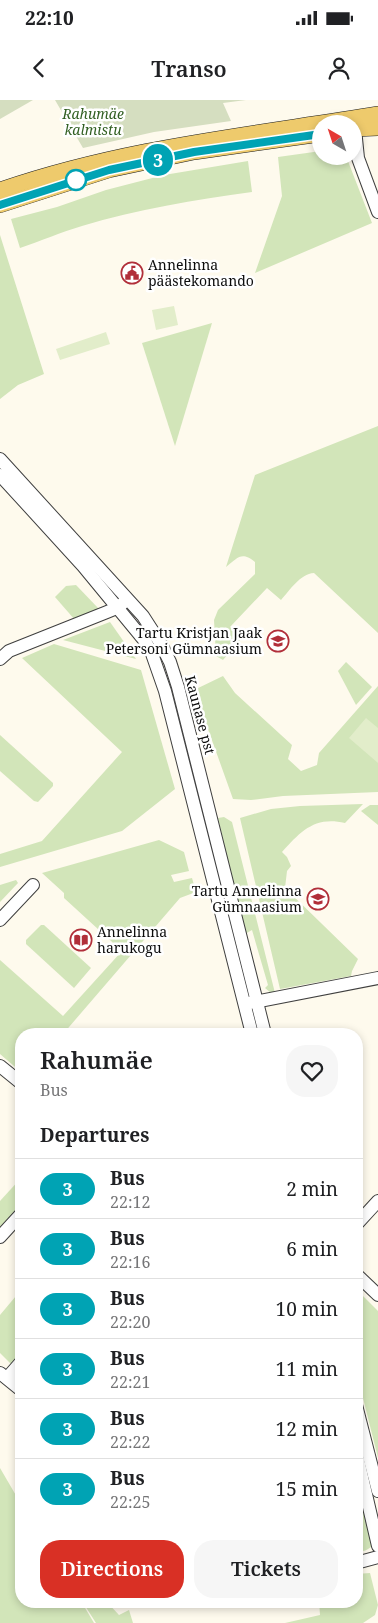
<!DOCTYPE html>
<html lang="en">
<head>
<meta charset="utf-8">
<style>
	body { margin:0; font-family:"Noto Serif",serif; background:#f6f6f6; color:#202124; height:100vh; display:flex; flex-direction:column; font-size:19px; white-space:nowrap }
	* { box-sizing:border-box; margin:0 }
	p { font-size:16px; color:#757577 }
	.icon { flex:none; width:28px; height:28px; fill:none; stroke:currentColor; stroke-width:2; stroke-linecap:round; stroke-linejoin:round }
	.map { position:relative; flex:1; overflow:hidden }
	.drawer { position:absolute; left:15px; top:928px; width:348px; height:580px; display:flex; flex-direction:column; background:#fff; border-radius:20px; box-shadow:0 2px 8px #0003 }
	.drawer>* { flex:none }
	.badge { padding:0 10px; border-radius:16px; font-size:18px; line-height:32px }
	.needle { width:32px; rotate:321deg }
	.controls { position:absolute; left:312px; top:15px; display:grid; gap:10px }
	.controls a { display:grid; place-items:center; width:50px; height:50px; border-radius:50%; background:#fff; box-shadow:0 2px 8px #0003; font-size:25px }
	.map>.badge { position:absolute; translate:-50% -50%; box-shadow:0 0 0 2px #fff }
	h2 { padding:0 25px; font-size:19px; line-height:45px }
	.round { display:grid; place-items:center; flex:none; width:52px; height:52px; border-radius:20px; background:#f6f6f6 }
	.headline { display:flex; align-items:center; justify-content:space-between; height:85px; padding:0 25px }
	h1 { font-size:24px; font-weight:600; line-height:38px }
	.primary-button { display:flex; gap:10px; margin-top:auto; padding:10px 25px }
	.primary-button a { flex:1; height:58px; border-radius:20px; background:#d93025; color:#fff; font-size:20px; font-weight:600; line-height:58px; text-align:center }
	.primary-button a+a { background:#f6f6f6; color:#202124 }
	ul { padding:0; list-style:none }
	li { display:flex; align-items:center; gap:15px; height:60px; padding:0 25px; border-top:1px solid #e0e0e0 }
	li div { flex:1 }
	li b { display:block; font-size:19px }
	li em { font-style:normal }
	li .badge { min-width:55px; font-weight:700; text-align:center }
	.status { display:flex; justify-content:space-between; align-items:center; height:35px; padding:0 25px; background:#fff; direction:ltr }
	.status svg { height:14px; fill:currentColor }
	header { display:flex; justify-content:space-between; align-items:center; height:65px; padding:0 25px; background:#fff; font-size:22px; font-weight:600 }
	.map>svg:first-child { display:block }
	.green { fill:#d2e5b9 }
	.cemetery { fill:#d5dec0 }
	.pitch { fill:#e2edca }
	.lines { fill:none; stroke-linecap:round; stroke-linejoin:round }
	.minor-casing { stroke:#3f3f3f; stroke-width:14 }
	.major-casing { stroke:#1d1d1d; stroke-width:16 }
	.minor { stroke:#fff; stroke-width:12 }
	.major { stroke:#eeca6c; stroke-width:15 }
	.line-casing { stroke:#fff; stroke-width:11 }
	.line { stroke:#00a3b4; stroke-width:8 }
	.stop-dot { fill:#fff; stroke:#00a3b4; stroke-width:2.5 }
	.labels { text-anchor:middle; stroke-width:5; stroke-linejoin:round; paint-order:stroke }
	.park-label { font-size:14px; font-style:italic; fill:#315f22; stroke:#fff }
	.poi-label { font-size:14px; fill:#0c0c0c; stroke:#fff; text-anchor:start }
	.street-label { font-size:14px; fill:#0c0c0c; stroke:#fff }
</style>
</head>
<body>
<div class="status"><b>22:10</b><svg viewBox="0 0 49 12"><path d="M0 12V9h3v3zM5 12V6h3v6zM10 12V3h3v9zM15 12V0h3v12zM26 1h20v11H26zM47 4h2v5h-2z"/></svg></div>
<header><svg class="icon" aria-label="back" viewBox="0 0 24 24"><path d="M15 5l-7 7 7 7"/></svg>Transo<svg class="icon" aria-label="person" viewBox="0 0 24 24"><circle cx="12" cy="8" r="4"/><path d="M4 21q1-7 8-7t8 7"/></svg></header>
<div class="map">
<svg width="378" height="1523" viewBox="0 0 378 1523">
	<rect width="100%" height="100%" fill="#fefaed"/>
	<g class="green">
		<path d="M321,51v5h25l26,67 -117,50 27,-77 -4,-39z"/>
		<path d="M248,61l4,31c-57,8 -115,17 -170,34 -21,6 -41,15 -62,22l-9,-29 46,-12 49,-17 58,-15z"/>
		<path d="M0,135l44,139 -26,11 -18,14z"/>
		<path d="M212,223l-37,123 -33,-103z"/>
		<path d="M378,326v207l-64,-60c-14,1 -24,17 -33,27l-14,-12 -37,39 12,11 -19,22 -7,-4 -2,-36 4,-10 37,-36v-12c-14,-11 -17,-4 -29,5l29,-92z"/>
		<path d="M76,485l23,24 -24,11 -20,-23 11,-11z"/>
		<path d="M110,522l26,37 -73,-19z"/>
		<path d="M54,544l87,26 34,119 -53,42 -122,36v-13l42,-13 80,-89 -100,-94z"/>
		<path d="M346,562l26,25 -16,18 -18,-34z"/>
		<path d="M223,576l12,17 57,52 -4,14 13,12 16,-6 2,-12 59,-67v106l-95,4 -32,4 -18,-1 -39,-109z"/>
		<path d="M0,635l53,48v3l-15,16 -4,-1 -34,-30z"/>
		<path d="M363,704l-18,19c-30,-7 -44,8 -63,29l5,5 4,9 -4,5 -2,17 73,71 -6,12 -1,5 -71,13 -40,-171 31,-9 29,-3z"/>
		<path d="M370,705h8v20l-17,-14z"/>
		<path d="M224,717l8,5 43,171h-4l-6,-5 3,-3 -16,-55 -7,4 -27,-116z"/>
		<path d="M159,740l25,12 5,19 -18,4 3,7 18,-4 4,14 -16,6 -117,136h-42v38l-21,-18v-94l63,56 59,-65 -58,-53v-5l-22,-20z"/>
		<path d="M16,780l2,3 -18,19v-17z"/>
		<path d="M41,825h3l47,43 -17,20 -48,-44v-4z"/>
		<path d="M21,1078v31l-21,23v-31z"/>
		<path d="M356,1177l3,2 -1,12 20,20v147l-22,-88z"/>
		<path d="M21,1190v92l-8,-7 4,-5 -17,-17v-38z"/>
		<path d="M0,1368l21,36v97h60l13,22h-94z"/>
		<path d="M356,1377l17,68c-5,5 -10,7 -17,7z"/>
		<path d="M370,1473l8,32 -3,10 -12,8h-78l35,-8 -1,-14h37v-27z"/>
		<path d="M82,1501h24l13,14 10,-5 4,13h-37z"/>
	</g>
	<g class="cemetery">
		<path d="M0,0h33l-33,19z"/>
		<path d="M55,0h191l-23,3 8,18 -77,11 -71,16z"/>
	</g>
	<g class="pitch">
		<path d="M174,206l4,19 -22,5 -4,-20z"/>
		<path d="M106,232l4,12 -50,16 -4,-11z"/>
		<path d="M366,618l12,10v35l-29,-25z"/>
	</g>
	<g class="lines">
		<g class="minor-casing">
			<g id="minor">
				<path d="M355,29l3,29 20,54"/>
				<path d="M0,359l143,157 18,28 9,18 8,25 87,347"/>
				<path d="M0,375l83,91 61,74 7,11 14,40 87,343"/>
				<path d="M0,559l9,-8 98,-39 12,-5 5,-5"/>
				<path d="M0,820l33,-35"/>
				<path d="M249,903l129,-25"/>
				<path d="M0,966l21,17"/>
				<path d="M356,1125l22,-24"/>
				<path d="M0,1137l21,-23"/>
				<path d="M356,1174l22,21"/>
				<path d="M0,1273l21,17"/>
				<path d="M7,1278l14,-16"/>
				<path d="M356,1305l22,86"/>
				<path d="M356,1351l22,95"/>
				<path d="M356,1463l22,-6"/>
			</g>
		</g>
		<g class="major-casing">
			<g id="major">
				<path d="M354,29l24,-1"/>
				<path d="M0,90c124,-43 250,-55 378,-76"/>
				<path d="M0,105l109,-35 85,-18 127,-18"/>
			</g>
		</g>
		<use href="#minor" class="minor"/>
		<use href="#major" class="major"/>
	</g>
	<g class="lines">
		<g class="line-casing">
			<path id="line" d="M0,105l109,-35 85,-18 127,-18"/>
		</g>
		<use href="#line" class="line"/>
	</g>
	<defs>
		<g id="civic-ring" transform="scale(1.125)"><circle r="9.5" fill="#fff" stroke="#b12f3a" stroke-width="1.5"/><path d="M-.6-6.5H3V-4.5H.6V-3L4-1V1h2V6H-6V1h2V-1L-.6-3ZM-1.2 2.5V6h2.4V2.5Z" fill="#b12f3a"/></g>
		<g id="school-ring" transform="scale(1.125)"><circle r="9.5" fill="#fff" stroke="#b12f3a" stroke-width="1.5"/><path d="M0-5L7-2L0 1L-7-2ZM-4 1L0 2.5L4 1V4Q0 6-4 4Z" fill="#b12f3a"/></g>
		<g id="library-ring" transform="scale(1.125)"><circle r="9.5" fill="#fff" stroke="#b12f3a" stroke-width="1.5"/><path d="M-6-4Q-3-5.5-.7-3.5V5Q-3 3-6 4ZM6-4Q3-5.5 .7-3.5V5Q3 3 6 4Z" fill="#b12f3a"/></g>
	</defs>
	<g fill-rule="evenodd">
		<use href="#civic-ring" x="132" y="173"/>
		<use href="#school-ring" x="278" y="541"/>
		<use href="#school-ring" x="318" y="799"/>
		<use href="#library-ring" x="81" y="840"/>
	</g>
	<circle class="stop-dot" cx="76" cy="80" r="10"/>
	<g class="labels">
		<g class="park-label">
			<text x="93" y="19">Rahumäe<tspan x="93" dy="16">kalmistu</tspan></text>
		</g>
		<g class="poi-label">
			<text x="148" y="170">Annelinna<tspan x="148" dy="16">päästekomando</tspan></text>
			<text x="262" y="538" text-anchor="end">Tartu Kristjan Jaak<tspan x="262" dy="16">Petersoni Gümnaasium</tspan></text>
			<text x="302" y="796" text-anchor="end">Tartu Annelinna<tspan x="302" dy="16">Gümnaasium</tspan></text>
			<text x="97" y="837">Annelinna<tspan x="97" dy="16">harukogu</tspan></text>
		</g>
		<g class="street-label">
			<text transform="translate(200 615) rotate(75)" y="5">Kaunase pst</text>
		</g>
	</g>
</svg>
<div class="controls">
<a><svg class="needle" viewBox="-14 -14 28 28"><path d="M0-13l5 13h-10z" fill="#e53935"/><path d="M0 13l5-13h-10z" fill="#757577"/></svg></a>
</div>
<b class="badge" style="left:158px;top:60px;background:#00a3b4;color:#fff">3</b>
<section class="drawer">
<div class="headline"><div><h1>Rahumäe</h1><p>Bus</p></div><a class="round"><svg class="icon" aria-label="heart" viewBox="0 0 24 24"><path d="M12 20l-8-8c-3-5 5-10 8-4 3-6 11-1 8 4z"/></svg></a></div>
<h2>Departures</h2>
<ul>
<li><span class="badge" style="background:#00a3b4;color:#fff">3</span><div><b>Bus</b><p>22:12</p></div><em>2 min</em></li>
<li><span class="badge" style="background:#00a3b4;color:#fff">3</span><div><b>Bus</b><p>22:16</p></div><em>6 min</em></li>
<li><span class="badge" style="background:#00a3b4;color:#fff">3</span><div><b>Bus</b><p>22:20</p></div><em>10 min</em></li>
<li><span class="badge" style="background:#00a3b4;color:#fff">3</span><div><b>Bus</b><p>22:21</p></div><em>11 min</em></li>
<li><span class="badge" style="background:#00a3b4;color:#fff">3</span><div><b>Bus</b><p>22:22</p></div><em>12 min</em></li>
<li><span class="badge" style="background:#00a3b4;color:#fff">3</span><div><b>Bus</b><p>22:25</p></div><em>15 min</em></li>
</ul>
<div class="primary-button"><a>Directions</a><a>Tickets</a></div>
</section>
</div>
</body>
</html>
